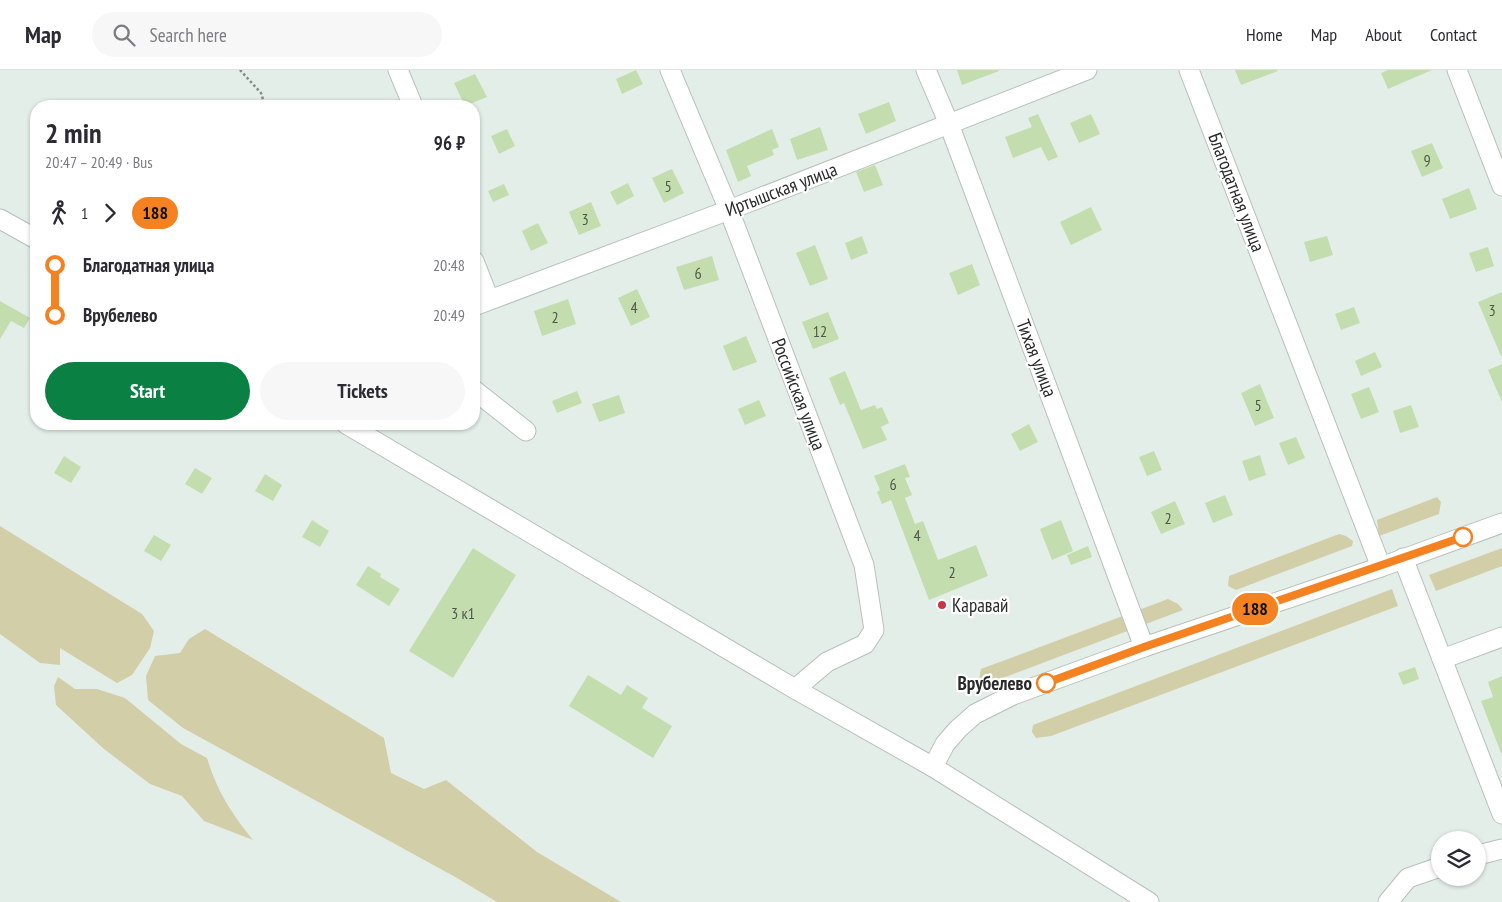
<!DOCTYPE html>
<html lang="en">
<head>
<meta charset="utf-8">
<style>
	body { margin:0; font-family:"PT Sans Narrow",sans-serif; background:#f7f7f7; color:#2b2b33; height:100vh; display:flex; flex-direction:column; font-size:19px; white-space:nowrap }
	* { box-sizing:border-box; margin:0 }
	p { font-size:16px; color:#7c7c81 }
	.icon { flex:none; width:28px; height:28px; fill:none; stroke:currentColor; stroke-width:2; stroke-linecap:round; stroke-linejoin:round }
	.map { position:relative; flex:1; overflow:hidden }
	.side { position:absolute; left:30px; top:30px; width:450px; height:330px; display:flex; flex-direction:column; background:#fff; border-radius:20px; box-shadow:0 1px 4px #0004 }
	.side>* { flex:none }
	.badge { padding:0 10px; border-radius:16px; font-size:18px; line-height:32px }
	.fabs { position:absolute; left:1431px; top:761px; display:grid; gap:10px }
	.fabs a { display:grid; place-items:center; width:55px; height:55px; border-radius:50%; background:#fff; box-shadow:0 1px 4px #0004; font-size:25px }
	.map>.badge { position:absolute; translate:-50% -50%; box-shadow:0 0 0 2px #fff }
	.legs { display:flex; align-items:center; gap:8px; height:55px; padding:0 15px; font-size:16px }
	.legs p { margin-inline-start:auto }
	.overview { display:flex; align-items:center; justify-content:space-between; height:85px; padding:0 15px }
	h1 { font-size:28px; font-weight:700; line-height:38px }
	.button { display:flex; gap:10px; margin-top:auto; padding:10px 15px }
	.button a { flex:1; height:58px; border-radius:30px; background:#0b8043; color:#fff; font-size:20px; font-weight:700; line-height:58px; text-align:center }
	.button a+a { background:#f7f7f7; color:#2b2b33 }
	ul { padding:0 15px; list-style:none }
	li { display:flex; align-items:center; gap:18px; height:50px; font-size:19px }
	li i { display:grid; place-items:center; width:8px; height:100%; margin:0 6px; background:currentColor }
	li i::after { content:''; width:12px; height:12px; margin:-6px; border:4px solid; border-radius:50%; background:#fff }
	li p { margin-inline-start:auto }
	li:first-child i { background:linear-gradient(#0000 50%,currentColor 0) }
	li:last-child i { background:linear-gradient(currentColor 50%,#0000 0) }
	header { display:flex; align-items:center; gap:30px; box-sizing:border-box; height:70px; padding:0 25px; background:#fff; border-bottom:1px solid #e1e1e2 }
	header strong { font-size:24px }
	nav { display:flex; gap:28px; margin-inline-start:auto; font-size:18px }
	.search { width:350px; height:45px; background:#f7f7f7; display:flex; align-items:center; gap:12px; box-sizing:border-box; padding:0 18px; border-radius:28px; color:#7c7c81; font-size:19px }
	.map>svg:first-child { display:block }
	.green { fill:#d2cea8 }
	.building { fill:#c4ddae }
	.lines { fill:none; stroke-linecap:round; stroke-linejoin:round }
	.minor-casing { stroke:#b7c0ba; stroke-width:21 }
	.path { stroke:#838a86; stroke-width:2.5; stroke-dasharray:2.5 2.5; stroke-linecap:butt }
	.minor { stroke:#fff; stroke-width:19 }
	.line-1-casing { stroke:#fff; stroke-width:11 }
	.line-1 { stroke:#f58220; stroke-width:8 }
	.stop-1-dot { fill:#fff; stroke:#f58220; stroke-width:2.5 }
	.poi-dot { fill:#c73644; stroke:#fff; stroke-width:2 }
	.labels { text-anchor:middle; stroke-width:4.5; stroke-linejoin:round; paint-order:stroke }
	.number-label { font-size:16px; fill:#50584b }
	.street-label { font-size:19px; fill:#292c2a; stroke:#fff }
	.poi-label { font-size:19px; fill:#292c2a; stroke:#fff; text-anchor:start }
	.stop-label { font-size:19px; font-weight:bold; fill:#292c2a; stroke:#fff; text-anchor:end }
</style>
</head>
<body>
<header>
<strong>Map</strong>
<div class="search"><svg class="icon" aria-label="search" viewBox="0 0 24 24"><circle cx="10" cy="10" r="6"/><path d="M15 15l6 6"/></svg>Search here</div>
<nav><a>Home</a><a>Map</a><a>About</a><a>Contact</a></nav>
</header>
<div class="map">
<svg width="1502" height="832" viewBox="0 0 1502 832">
	<rect width="100%" height="100%" fill="#e4eee8"/>
	<g class="green">
		<path d="M1437,427l4,5 -2,12 -60,22 -2,-16z"/>
		<path d="M0,456l142,88 12,17 -4,17 -18,27 -15,8 -57,-35v17l-20,-2 -40,-29z"/>
		<path d="M1339,464l7,2 7,5 -1,5 -116,44 -8,-4 1,-10z"/>
		<path d="M1502,478v18l-66,25 -7,-16z"/>
		<path d="M1392,519l6,17 -347,130 -15,2 -4,-6 1,-7z"/>
		<path d="M1168,529l10,5 5,6 -196,74 -8,-4 2,-11z"/>
		<path d="M205,559l179,109 7,35 33,16 22,-9 91,72 84,50h-124l-40,-24 -274,-150 -35,-28 -2,-24 9,-20 25,-3 9,-14z"/>
		<path d="M58,607l17,12h22l28,9 56,46 26,14c10,33 24,55 46,82l-49,-19 -22,-25 -32,-12 -46,-35 -48,-44 -2,-19z"/>
	</g>
	<g class="building">
		<path d="M636,0l7,14 -21,10 -6,-15z"/>
		<path d="M957,0h42v1l-37,14z"/>
		<path d="M1235,0h42l1,1 -37,14z"/>
		<path d="M1388,0h44l-44,19 -7,-16z"/>
		<path d="M475,4l12,23 -22,9 -11,-23z"/>
		<path d="M889,32l7,19 -30,13 -8,-20z"/>
		<path d="M1038,44l20,43 -10,4 -7,-14 -28,11 -8,-21 27,-10 -4,-9z"/>
		<path d="M1091,44l9,20 -21,9 -9,-20z"/>
		<path d="M820,57l8,23 -31,10 -7,-21z"/>
		<path d="M507,59l8,17 -16,8 -8,-18z"/>
		<path d="M772,59l7,18 -7,3 2,5 -27,11 4,10 -13,6 -12,-32z"/>
		<path d="M1432,73l11,25 -21,9 -11,-26z"/>
		<path d="M875,95l8,20 -19,7 -8,-20z"/>
		<path d="M672,99l12,24 -20,10 -12,-25z"/>
		<path d="M628,113l6,13 -17,9 -7,-13z"/>
		<path d="M504,114l5,11 -16,7 -5,-11z"/>
		<path d="M1469,118l8,21 -27,10 -8,-20z"/>
		<path d="M591,132l10,24 -22,9 -10,-23z"/>
		<path d="M1091,137l11,23 -31,15 -11,-23z"/>
		<path d="M538,153l10,20 -17,8 -9,-20z"/>
		<path d="M862,166l6,17 -17,7 -6,-17z"/>
		<path d="M1327,166l6,19 -23,7 -6,-20z"/>
		<path d="M815,175l13,34 -18,7 -14,-33z"/>
		<path d="M1488,177l6,19 -18,6 -7,-19z"/>
		<path d="M712,186l7,24 -35,10 -8,-23z"/>
		<path d="M972,194l8,21 -22,10 -9,-22z"/>
		<path d="M637,219l13,28 -19,9 -13,-28z"/>
		<path d="M1502,222v64h-1l-23,-54z"/>
		<path d="M568,229l8,25 -34,12 -8,-25z"/>
		<path d="M0,231l30,17 -6,10 -13,-7 -11,18z"/>
		<path d="M1354,237l6,16 -19,7 -6,-16z"/>
		<path d="M828,242l11,27 -26,10 -11,-27z"/>
		<path d="M746,266l11,26 -24,9 -10,-25z"/>
		<path d="M1375,282l7,15 -21,9 -6,-15z"/>
		<path d="M1502,294v38l-14,-32z"/>
		<path d="M845,301l16,39 14,-5 2,4 5,-2 7,16 -8,4 6,13 -24,9 -19,-46 -4,2 -11,-27z"/>
		<path d="M1260,314l14,34 -19,8 -14,-33z"/>
		<path d="M1369,317l10,25 -18,7 -10,-25z"/>
		<path d="M577,321l5,12 -25,10 -5,-12z"/>
		<path d="M619,325l6,18 -26,9 -7,-18z"/>
		<path d="M759,330l7,16 -21,9 -7,-16z"/>
		<path d="M1411,335l8,22 -19,6 -7,-22z"/>
		<path d="M1029,354l9,18 -18,9 -9,-17z"/>
		<path d="M1296,367l9,21 -17,7 -9,-22z"/>
		<path d="M1154,381l8,19 -15,6 -8,-19z"/>
		<path d="M1260,385l6,20 -17,6 -7,-20z"/>
		<path d="M64,386l17,11 -10,16 -17,-10z"/>
		<path d="M905,394l5,13 -5,1 7,17 -7,3 10,26 8,-3 15,39 38,-15 12,31 -59,24 -38,-100 -9,4 -5,-12 3,-2 -6,-14z"/>
		<path d="M195,398l17,10 -10,16 -17,-10z"/>
		<path d="M265,404l17,11 -9,16 -18,-10z"/>
		<path d="M1225,425l8,20 -20,8 -8,-20z"/>
		<path d="M1175,431l10,23 -24,10 -10,-22z"/>
		<path d="M312,450l17,11 -9,16 -18,-10z"/>
		<path d="M1061,450l12,31 -21,9 -12,-31z"/>
		<path d="M154,465l17,10 -10,16 -17,-10z"/>
		<path d="M1088,476l4,11 -21,8 -4,-10z"/>
		<path d="M473,478l43,27 -63,103 -44,-27z"/>
		<path d="M368,496l13,8 -1,3 20,12 -11,17 -33,-21z"/>
		<path d="M1415,597l4,12 -16,6 -5,-12z"/>
		<path d="M588,605l33,20 6,-10 21,13 -6,10 30,18 -19,32 -84,-52z"/>
		<path d="M1502,606v77h-1l-20,-52 12,-4 -5,-15z"/>
	</g>
	<g class="lines">
		<g class="minor-casing">
			<g id="minor">
				<path d="M398,0l15,36"/>
				<path d="M670,0l59,140 135,355 10,65 -9,14 -38,18 -32,27"/>
				<path d="M926,0l23,54 195,523"/>
				<path d="M1189,0l192,497"/>
				<path d="M1457,0l45,116"/>
				<path d="M0,149l36,20"/>
				<path d="M474,191l15,38"/>
				<path d="M474,236l255,-96 358,-140"/>
				<path d="M474,320l52,41"/>
				<path d="M346,354l449,265 138,78 216,135"/>
				<path d="M1403,488l99,256"/>
				<path d="M1442,589l60,-22"/>
				<path d="M933,697l12,-23 13,-15 17,-15 38,-19 131,-48 237,-80 121,-44"/>
				<path d="M1478,785l24,-6"/>
				<path d="M1388,832l20,-24 32,-11"/>
			</g>
		</g>
		<path class="path" d="M240,0l21,23 4,13"/>
		<use href="#minor" class="minor"/>
	</g>
	<g class="lines">
		<g class="line-1-casing">
			<path id="line-1" d="M1046,613l98,-36 319,-110"/>
		</g>
		<use href="#line-1" class="line-1"/>
	</g>
	<g class="stop-1-dot">
		<circle cx="1463" cy="467" r="9"/>
		<circle cx="1046" cy="613" r="9"/>
	</g>
	<circle class="poi-dot" cx="942" cy="535" r="5"/>
	<g class="labels">
		<g class="number-label">
			<text x="1427" y="96">9</text>
			<text x="668" y="122">5</text>
			<text x="585" y="155">3</text>
			<text x="698" y="209">6</text>
			<text x="634" y="243">4</text>
			<text x="1492" y="246">3</text>
			<text x="555" y="253">2</text>
			<text x="820" y="267">12</text>
			<text x="1258" y="341">5</text>
			<text x="893" y="420">6</text>
			<text x="1168" y="454">2</text>
			<text x="917" y="471">4</text>
			<text x="952" y="508">2</text>
			<text x="463" y="549">3 к1</text>
		</g>
		<g class="street-label">
			<text transform="translate(781 119) rotate(-21)" y="7">Иртышская улица</text>
			<text transform="translate(1237 122) rotate(69)" y="7">Благодатная улица</text>
			<text transform="translate(1037 288) rotate(69)" y="7">Тихая улица</text>
			<text transform="translate(799 324) rotate(69)" y="7">Российская улица</text>
		</g>
		<g class="poi-label">
			<text x="952" y="542">Каравай</text>
		</g>
		<g class="stop-label">
			<text x="1032" y="620">Врубелево</text>
		</g>
	</g>
</svg>
<div class="fabs">
<a><svg class="icon" aria-label="layers" viewBox="0 0 24 24"><path d="M12 4l9 5-9 5-9-5zM3 14l9 5 9-5"/></svg></a>
</div>
<b class="badge" style="left:1255px;top:539px;background:#f58220;color:#111">188</b>
<section class="side">
<div class="overview"><div><h1>2 min</h1><p>20:47 – 20:49 · Bus</p></div><b>96 ₽</b></div>
<div class="legs"><svg class="icon" aria-label="walk" viewBox="0 0 24 24"><circle cx="13" cy="4" r="2"/><path d="M13 8l-2 6 4 7M11 14l-3 7M7 12l3-4h3l4 4"/></svg>1<svg class="icon" aria-label="forward" viewBox="0 0 24 24"><path d="M9 5l7 7-7 7"/></svg><b class="badge" style="background:#f58220;color:#111">188</b></div>
<ul>
<li><i style="color:#f58220"></i><b>Благодатная улица</b><p>20:48</p></li>
<li><i style="color:#f58220"></i><b>Врубелево</b><p>20:49</p></li>
</ul>
<div class="button"><a>Start</a><a>Tickets</a></div>
</section>
</div>
</body>
</html>
